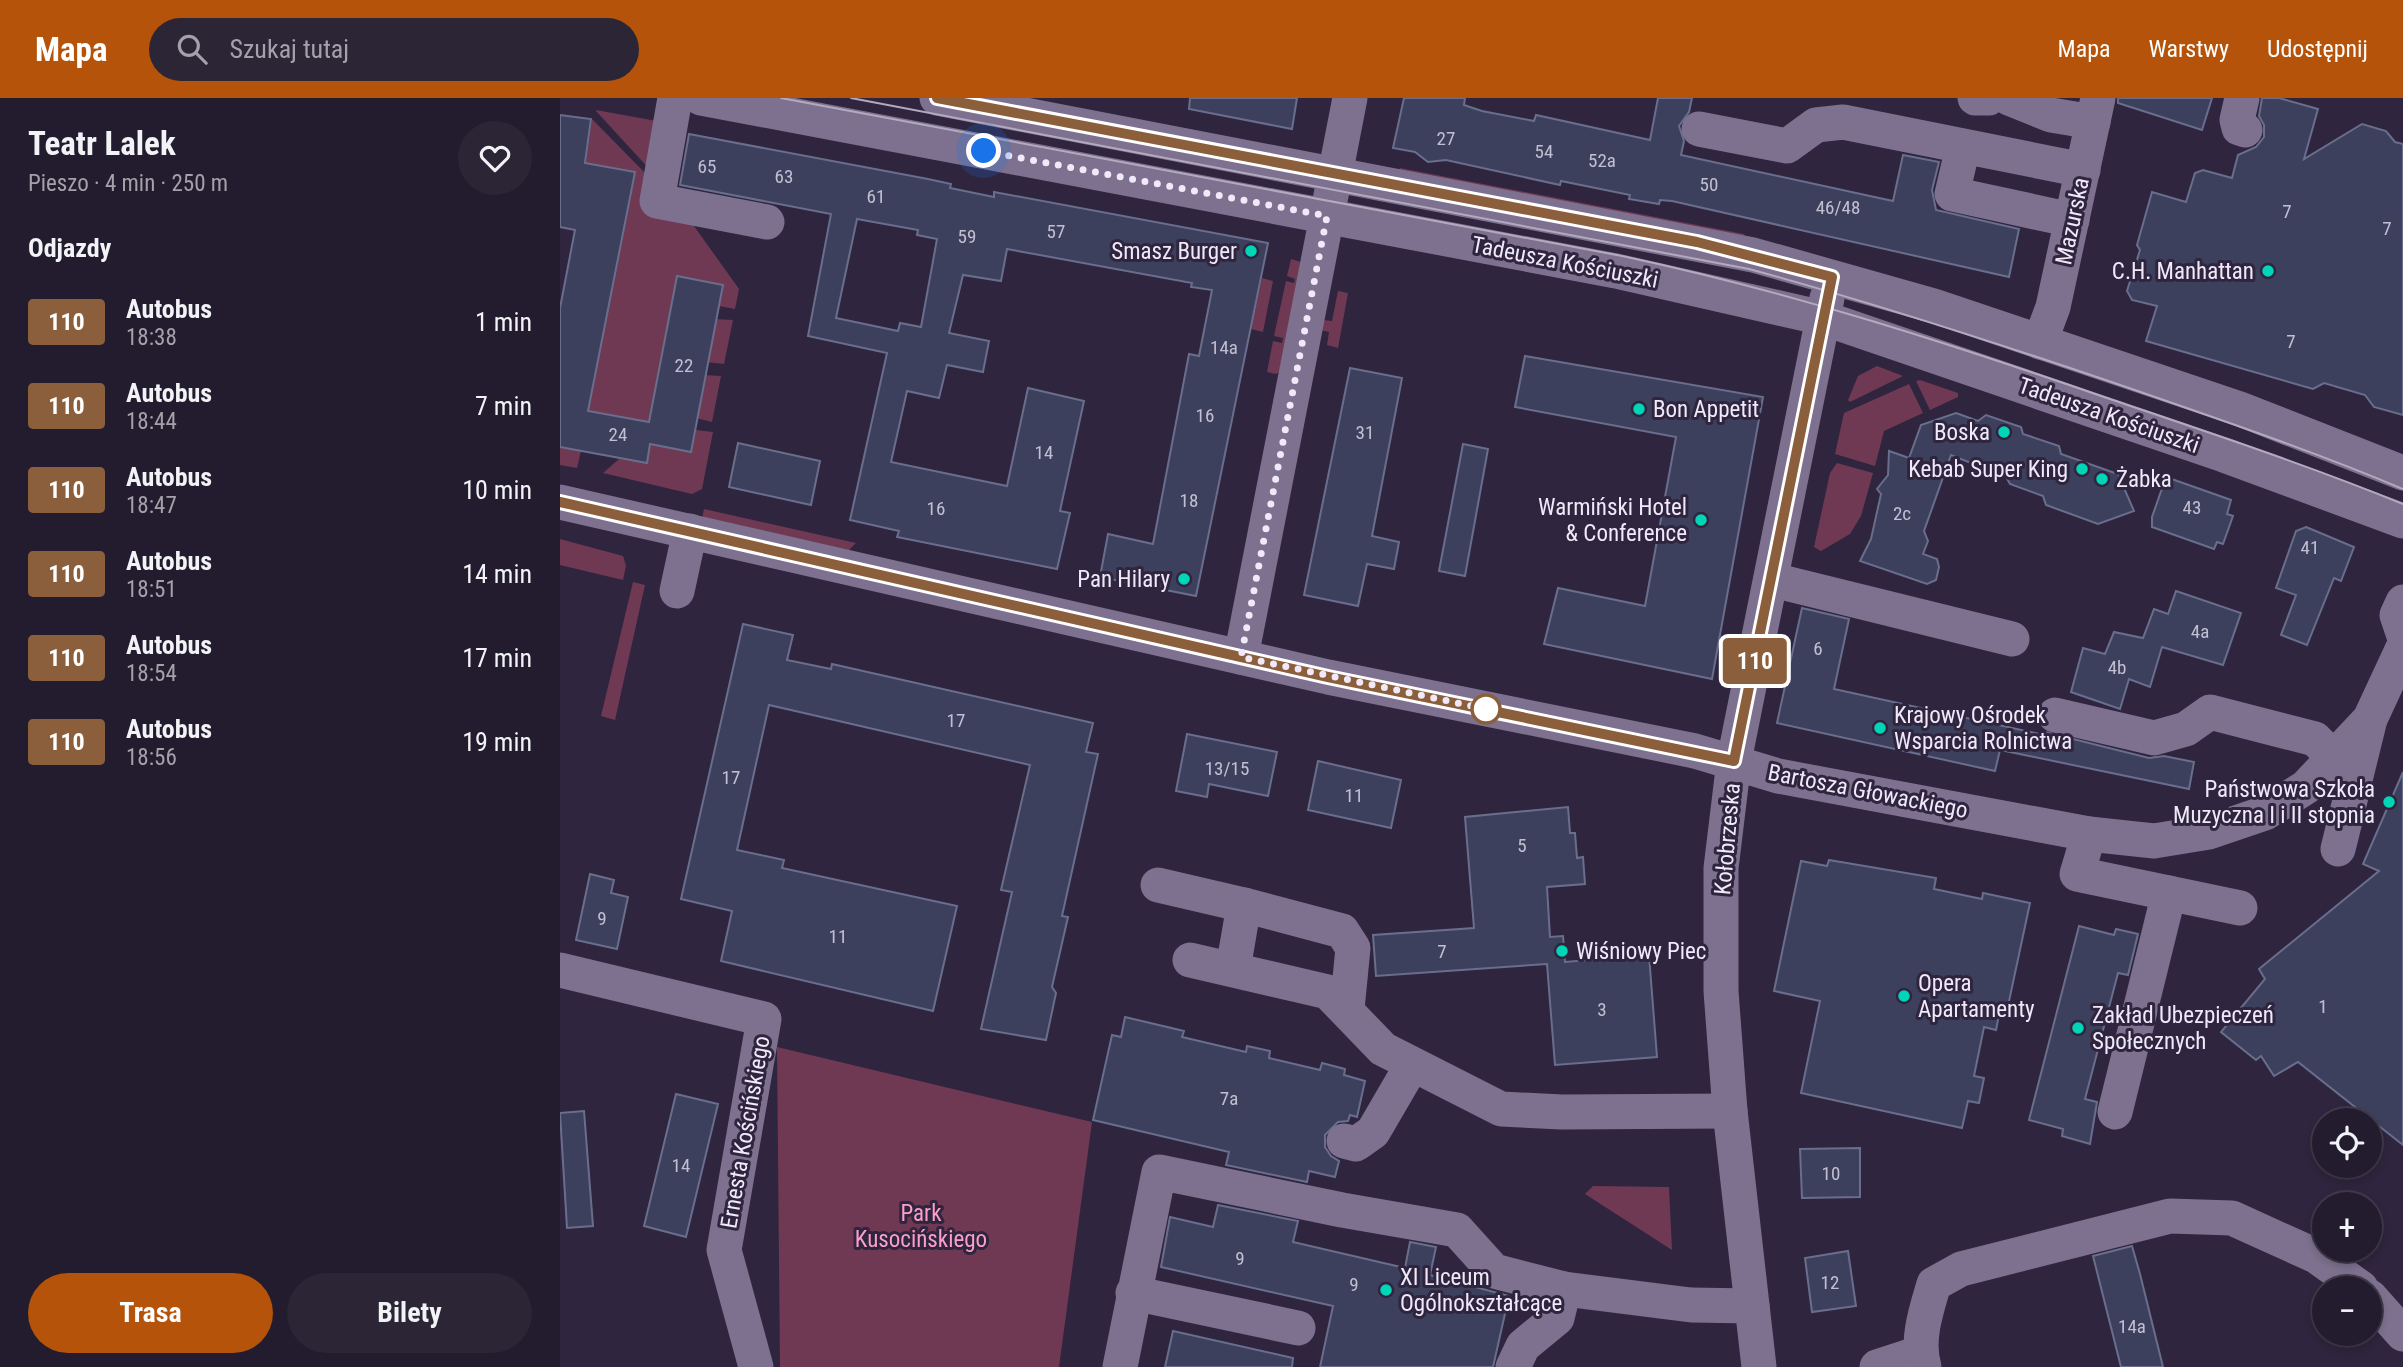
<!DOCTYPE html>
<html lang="pl">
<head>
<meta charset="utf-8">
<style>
	body { margin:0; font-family:"Roboto Condensed",sans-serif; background:#2b2536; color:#f1f3f6; height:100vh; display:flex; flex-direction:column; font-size:26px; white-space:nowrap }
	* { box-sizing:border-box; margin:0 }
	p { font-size:23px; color:#a3a1aa }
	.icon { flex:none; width:38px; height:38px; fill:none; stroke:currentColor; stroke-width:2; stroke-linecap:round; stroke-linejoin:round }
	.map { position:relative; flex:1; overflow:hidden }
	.side { display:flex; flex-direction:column; background:#231c2e; width:560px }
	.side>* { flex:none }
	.badge { padding:0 14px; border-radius:5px; font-size:24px; line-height:46px }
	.fabs { position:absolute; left:1752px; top:1010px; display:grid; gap:14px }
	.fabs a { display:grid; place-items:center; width:70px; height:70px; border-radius:50%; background:#231c2e; box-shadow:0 4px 10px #0003,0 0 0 2px #403a4a; font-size:35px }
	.you { position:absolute; width:35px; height:35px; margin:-18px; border:5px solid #fff; border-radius:50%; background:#1a73e8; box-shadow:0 0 0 10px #1a73e833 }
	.map>.badge { position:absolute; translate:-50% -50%; box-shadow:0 0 0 4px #fff }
	h2 { padding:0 28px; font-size:26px; line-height:63px }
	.round { display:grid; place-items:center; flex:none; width:74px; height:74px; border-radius:37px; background:#2b2536 }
	.head { display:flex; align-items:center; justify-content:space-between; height:119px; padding:0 28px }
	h1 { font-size:33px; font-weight:700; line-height:52px }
	.primary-button { display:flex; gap:14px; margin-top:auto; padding:14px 28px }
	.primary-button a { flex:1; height:80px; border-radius:42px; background:#b45309; color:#fff; font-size:28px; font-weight:700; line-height:80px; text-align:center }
	.primary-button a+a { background:#2b2536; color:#f1f3f6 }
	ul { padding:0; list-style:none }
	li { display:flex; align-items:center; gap:21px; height:84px; padding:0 28px }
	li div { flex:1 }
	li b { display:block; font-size:26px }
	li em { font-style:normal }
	li .badge { min-width:77px; font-weight:700; text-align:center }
	header { display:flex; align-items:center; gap:42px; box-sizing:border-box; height:98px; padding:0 35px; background:#b45309; color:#fff }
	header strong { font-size:33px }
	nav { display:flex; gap:38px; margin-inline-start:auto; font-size:24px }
	.search { width:490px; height:63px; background:#2b2536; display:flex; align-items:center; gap:18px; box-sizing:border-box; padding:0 24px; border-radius:38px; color:#a3a1aa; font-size:26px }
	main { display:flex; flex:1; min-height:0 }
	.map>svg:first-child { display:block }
	.green { fill:#703953 }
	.building { fill:#3c405c; stroke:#696e8c; stroke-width:2; fill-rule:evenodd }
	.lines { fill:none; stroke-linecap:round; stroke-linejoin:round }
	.minor { stroke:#7d718f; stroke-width:35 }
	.tram { stroke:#b2aabe; stroke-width:2 }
	.line-casing { stroke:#fff; stroke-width:16 }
	.line { stroke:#8b5e3c; stroke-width:10 }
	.walk { stroke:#efe9fa; stroke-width:7; stroke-dasharray:0 12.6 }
	.poi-dot { fill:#00d5b7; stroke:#2f253e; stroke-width:2.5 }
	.stop-dot { fill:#fff; stroke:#8b5e3c; stroke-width:3.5 }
	.labels { text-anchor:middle; stroke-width:6; stroke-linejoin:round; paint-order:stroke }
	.number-label { font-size:19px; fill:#c2bfd2 }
	.street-label { font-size:23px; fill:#efe9fa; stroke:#2f253e }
	.poi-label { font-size:23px; fill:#efe9fa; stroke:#2f253e; text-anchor:end }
	.park-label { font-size:23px; fill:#fd9ec8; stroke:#2f253e }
</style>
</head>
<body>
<header>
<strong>Mapa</strong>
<div class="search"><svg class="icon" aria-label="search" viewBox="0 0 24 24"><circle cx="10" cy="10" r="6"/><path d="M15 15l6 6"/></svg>Szukaj tutaj</div>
<nav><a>Mapa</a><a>Warstwy</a><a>Udostępnij</a></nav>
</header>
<main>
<section class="side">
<div class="head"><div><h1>Teatr Lalek</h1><p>Pieszo · 4 min · 250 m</p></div><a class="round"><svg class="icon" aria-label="heart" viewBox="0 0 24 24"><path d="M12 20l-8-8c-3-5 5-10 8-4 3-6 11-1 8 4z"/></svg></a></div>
<h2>Odjazdy</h2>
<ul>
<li><span class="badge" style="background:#8b5e3c;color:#fff">110</span><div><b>Autobus</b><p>18:38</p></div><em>1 min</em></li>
<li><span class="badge" style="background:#8b5e3c;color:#fff">110</span><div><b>Autobus</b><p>18:44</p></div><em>7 min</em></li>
<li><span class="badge" style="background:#8b5e3c;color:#fff">110</span><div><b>Autobus</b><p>18:47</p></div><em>10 min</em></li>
<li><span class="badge" style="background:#8b5e3c;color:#fff">110</span><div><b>Autobus</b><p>18:51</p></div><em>14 min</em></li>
<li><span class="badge" style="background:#8b5e3c;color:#fff">110</span><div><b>Autobus</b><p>18:54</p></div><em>17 min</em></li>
<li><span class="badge" style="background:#8b5e3c;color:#fff">110</span><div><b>Autobus</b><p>18:56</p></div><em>19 min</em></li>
</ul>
<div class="primary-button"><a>Trasa</a><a>Bilety</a></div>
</section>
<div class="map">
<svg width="1843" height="1269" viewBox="0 0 1843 1269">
	<rect width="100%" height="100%" fill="#2f253e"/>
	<g class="green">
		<path d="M36,12l66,12 -9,51 -57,-62z"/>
		<path d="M32,21l55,56 -5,34 47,10 50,70 -4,20 -16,-3 4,-21 -46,-9 -28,146 -61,-11 47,-239 -49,-9z"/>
		<path d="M840,70l344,66 3,6 -349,-65z"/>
		<path d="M731,161l10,3 -22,110 -3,2 -9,-2 6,-31 9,2 1,-5 -9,-2 12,-55 8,2 1,-4 -8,-3z"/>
		<path d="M702,180l11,3 -10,51 -12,-3z"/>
		<path d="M778,193l10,2 -10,55 -11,-3 2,-13 -9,-2 3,-10 9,1z"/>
		<path d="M154,221l19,1 -9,44 -18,-2z"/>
		<path d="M1317,268l26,10 -53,26 -2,-2 10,-24z"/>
		<path d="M144,277l17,1 -9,46 -16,-4z"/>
		<path d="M1360,282l38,13v4l-28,13 -14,-29z"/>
		<path d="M1349,286l14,29 -39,18 -9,35 -40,-12 9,-41z"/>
		<path d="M136,332l17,2 -11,57 -10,5 -89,-21 16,-14 28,4 3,-19 41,8z"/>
		<path d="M0,349l21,4 -4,17 -17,-3z"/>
		<path d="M1277,365l36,10 -12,43 -11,18 -29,17 -7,-4 16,-74z"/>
		<path d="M144,411l152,34 -9,9 -145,-33z"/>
		<path d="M0,441l63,17 3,10 -3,14 -63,-15z"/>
		<path d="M73,484l12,3 -30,135 -14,-4z"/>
		<path d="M217,949l315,75 -33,245h-279z"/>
		<path d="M1033,1088l76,1 3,63 -87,-56z"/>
	</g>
	<g class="building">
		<path d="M630,0h107l-5,31 -103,-20z"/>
		<path d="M844,0h61l-1,7 18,6 52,10 2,-6 114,25 8,-42h34l-3,14 -10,14 5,15 -3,14 212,46 10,-46 36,7 -7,28 4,20 83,19 -10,48 -337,-76 -12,-1 -1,4 -30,-5 1,-4 -69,-14 -1,4 -114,-25 -18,2 -13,-10 -22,-4z"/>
		<path d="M1558,0h94l-10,32 -84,-27z"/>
		<path d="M1702,0h17l39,11 -14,50 58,-35 24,7 9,11 8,2v271l-29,-8 -9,-12 -41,-12 -11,6 -167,-48 11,-35 -25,-6 -5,-9 13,-41 -3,-5 15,-53 34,10 9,-29 8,-3 29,8 6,-23 18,-8 8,-10v-12l-5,-9z"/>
		<path d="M0,17l31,4 -6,44 50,9 -47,239 61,11 28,-146 46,9 -32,167 -41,-8 -3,19 -87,-16v-139l15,-78 -15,-3z"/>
		<path d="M129,36l239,45 23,5 -1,4 44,9v-5l274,51 -72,353 -96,-19 8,-43 45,10 36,-190 10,2 13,-66 -21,-3 1,-4 -185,-34 -6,32 -38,-6 -14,58 40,8 -6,31 -36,-7 -8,33 -32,-7 -16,71 116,24 21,-98 56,13 -24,110 10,2 -13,56 -160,-32 2,-6 -49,-11 37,-167 -79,-17 23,-122 -151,-29zM297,121l61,11 -1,5 20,4 -16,88 -21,-4 -2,8 -62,-13z"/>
		<path d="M965,258l238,41 -51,282 -168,-35 14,-56 87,18 31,-169 -161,-30z"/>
		<path d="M790,270l52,10 -30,158 27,6 -5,27 -27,-5 -9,42 -54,-11z"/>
		<path d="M1396,315l22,8 8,-6 35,12 2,7 36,12 2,8 57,20 16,37 -36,13 -52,-19 -3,-9 -33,-12 -4,-7 -55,-22 -27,76 4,10 -5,13 14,5 2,8 -3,13 -9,4 -67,-23 11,-22 10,-45 -4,-5 11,-14 1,-24 20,7 12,-33z"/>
		<path d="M178,345l82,18 -9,44 -82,-18z"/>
		<path d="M903,346l25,5 -23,127 -26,-5z"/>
		<path d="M1606,379l65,23 -4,14 6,2 -10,28 -6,-2 -3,7 -62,-22v-10z"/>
		<path d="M1746,429l48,20 -13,34 -7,-3 -27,67 -26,-10 15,-40 -20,-7 20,-57z"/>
		<path d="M1616,493l65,22 -18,52 -61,-18 -12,40 -21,-8 -9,30 -49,-17 12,-44 22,6 9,-22 29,6 11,-29 14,5z"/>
		<path d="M1242,510l47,11 -15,70 210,46 1,-3 104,26 15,-2 30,6 -5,27 -189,-39 -5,21 -218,-48z"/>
		<path d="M183,526l50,11 -6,25 44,9 1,-5 261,59 -7,29 12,2 -36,162 6,1 -16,70 4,6 -10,47 -65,-11 31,-137 -11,-2 29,-125 -261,-60 -32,145 47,10 -2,8 175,38 -24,105 -212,-50 11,-50 -51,-12z"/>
		<path d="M627,636l90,18 -9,44 -59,-12 -2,13 -31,-6z"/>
		<path d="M758,663l83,19 -10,48 -83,-18z"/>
		<path d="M1843,674v373l-105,-83 -24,14 -13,-20 -5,4 -35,-28 44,-53 -6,-10 120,-98 -16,-7z"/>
		<path d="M1008,709l2,26h5l2,25 6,-1 2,27 -38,3 3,50 13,-1 2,26 84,-7 8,102 -102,8 -8,-101 -171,12 -3,-41 101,-7 -9,-111z"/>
		<path d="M1269,762l107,18 -2,11 48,10 1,-6 47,10 -22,103 -7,-1 -5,25 -12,-3 -10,49 10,2 -5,25 -11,-2 -6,27 -161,-35 19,-92 -46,-10 27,-130 26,5z"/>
		<path d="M30,776l24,6 -3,13 17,4 -11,52 -41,-9z"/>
		<path d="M1519,828l35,9 2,-6 22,5 -10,41 -10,-2 -33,126 12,3 -7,42 -28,-8 1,-7 -34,-9z"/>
		<path d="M565,919l59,14 -2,6 64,15 1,-6 23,5 -1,7 51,12 2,-7 23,6 -1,6 21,6 -8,36 -7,-2 -2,6 -10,1 -13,13v12l6,9 8,5 -4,16 -26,-6 -2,11 -81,-17 3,-13 -136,-32 19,-85 9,2z"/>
		<path d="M116,996l42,10 -32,133 -42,-11z"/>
		<path d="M24,1013l9,115 -26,2 -7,-115z"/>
		<path d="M1300,1050v49l-58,1 -2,-49z"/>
		<path d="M658,1107l80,16 -5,21 112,26 5,-26 26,5 -6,28 79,21 -16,71h-173l13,-61 -172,-39 9,-50 43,10z"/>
		<path d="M1572,1148l8,28 23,93h-42l-28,-111z"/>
		<path d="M1288,1153l8,55 -44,6 -7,-54z"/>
		<path d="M613,1233l120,27 -1,9h-127z"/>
	</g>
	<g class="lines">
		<g class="minor">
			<path d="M115,0l-18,103 110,21"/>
			<path d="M141,0l915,173 207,47 401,137 179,66"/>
			<path d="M377,0l816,157 181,51 306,103 163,64"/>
			<path d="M1415,0h14"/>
			<path d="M1449,0l42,17 42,7"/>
			<path d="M1682,0l-5,22 2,8 6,2"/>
			<path d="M1139,31l88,17 29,-21 27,-3 240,48"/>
			<path d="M1403,49l-11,47 120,26"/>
			<path d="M1480,244l13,-35 45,-209"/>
			<path d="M0,404l768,175 367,74 83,25 311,58 65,7 55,-9 56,-19 41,-26 64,-68 33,-71"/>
			<path d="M1213,482l239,59"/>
			<path d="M117,493l13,-60"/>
			<path d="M1843,504l-6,13 6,18"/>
			<path d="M681,559l109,-559"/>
			<path d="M1495,617l99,23 32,-9 24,-17 105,27 19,19"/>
			<path d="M1529,736l-12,40 163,34"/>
			<path d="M1778,751l31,-126"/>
			<path d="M598,787l86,20"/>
			<path d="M630,862l138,32 55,57 118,60 61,3 168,-1"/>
			<path d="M673,871l11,-64 98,26 11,17 -6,61"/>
			<path d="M0,872l204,49 -40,231 32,117"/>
			<path d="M1555,1014l54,-219"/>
			<path d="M784,1043l12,3 17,-12 39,-67"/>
			<path d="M573,1195l165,35"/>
			<path d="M1810,1199l33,37"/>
			<path d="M560,1269l39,-195 183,38 115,20 37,41 70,18 127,16 61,1"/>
			<path d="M953,1269l10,-21 34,-28 7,-29"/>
			<path d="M1199,1269l-29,-256 -9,-120v-123l13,-107 93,-463"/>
			<path d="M1317,1269l43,-14"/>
			<path d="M1364,1269c-8,-27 2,-56 10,-83l27,-15 209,-53 62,2 84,38 45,32"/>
		</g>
		<g class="tram">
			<path d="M221,0l841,158c165,35 323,86 482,141 100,34 201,67 299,107"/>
			<path d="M291,0l898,171c129,35 254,76 380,119 92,32 184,63 274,101"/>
		</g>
	</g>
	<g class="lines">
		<g class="line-casing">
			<path id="line" d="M0,404l768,175 406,84 98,-484 -135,-35 -760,-144"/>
		</g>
		<use href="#line" class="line"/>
		<path class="walk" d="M424,53l343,65 -86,441 245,52"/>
	</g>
	<g class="poi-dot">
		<circle cx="691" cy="153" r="7"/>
		<circle cx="1708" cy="173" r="7"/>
		<circle cx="1079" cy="311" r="7"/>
		<circle cx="1444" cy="334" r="7"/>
		<circle cx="1522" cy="371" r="7"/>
		<circle cx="1542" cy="381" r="7"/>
		<circle cx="1141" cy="422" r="7"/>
		<circle cx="624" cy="481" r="7"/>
		<circle cx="1320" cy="630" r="7"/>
		<circle cx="1829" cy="704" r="7"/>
		<circle cx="1002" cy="853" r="7"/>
		<circle cx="1344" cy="898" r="7"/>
		<circle cx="1518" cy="930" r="7"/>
		<circle cx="826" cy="1192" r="7"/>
	</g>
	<circle class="stop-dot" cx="926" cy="611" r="14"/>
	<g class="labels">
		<g class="number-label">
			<text x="886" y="47">27</text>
			<text x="984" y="60">54</text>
			<text x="1042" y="69">52a</text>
			<text x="147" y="75">65</text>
			<text x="224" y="85">63</text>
			<text x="1149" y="93">50</text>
			<text x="316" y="105">61</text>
			<text x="1278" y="116">46/48</text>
			<text x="1727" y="120">7</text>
			<text x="1827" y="137">7</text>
			<text x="496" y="140">57</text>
			<text x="407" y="145">59</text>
			<text x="1731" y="250">7</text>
			<text x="664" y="256">14a</text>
			<text x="124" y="274">22</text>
			<text x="645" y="324">16</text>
			<text x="805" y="341">31</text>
			<text x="58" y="343">24</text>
			<text x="484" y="361">14</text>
			<text x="629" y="409">18</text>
			<text x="1632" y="416">43</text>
			<text x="376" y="417">16</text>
			<text x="1342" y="422">2c</text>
			<text x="1750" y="456">41</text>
			<text x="1640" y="540">4a</text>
			<text x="1258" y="557">6</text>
			<text x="1557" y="576">4b</text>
			<text x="396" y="629">17</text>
			<text x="667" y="677">13/15</text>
			<text x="171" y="686">17</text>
			<text x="794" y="704">11</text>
			<text x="962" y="754">5</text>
			<text x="42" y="827">9</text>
			<text x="278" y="845">11</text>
			<text x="882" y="860">7</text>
			<text x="1763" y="915">1</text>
			<text x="1042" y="918">3</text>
			<text x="669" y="1007">7a</text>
			<text x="121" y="1074">14</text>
			<text x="1271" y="1082">10</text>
			<text x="680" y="1167">9</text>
			<text x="1270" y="1191">12</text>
			<text x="794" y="1193">9</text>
			<text x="1572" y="1235">14a</text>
		</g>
		<g class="street-label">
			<text transform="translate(1512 123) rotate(-78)" y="8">Mazurska</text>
			<text transform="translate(1005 164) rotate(11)" y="8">Tadeusza Kościuszki</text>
			<text transform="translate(1549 317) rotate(19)" y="8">Tadeusza Kościuszki</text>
			<text transform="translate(1308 693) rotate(11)" y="8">Bartosza Głowackiego</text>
			<text transform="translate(1167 741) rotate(-85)" y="8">Kołobrzeska</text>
			<text transform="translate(185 1034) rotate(-80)" y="8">Ernesta Kościńskiego</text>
		</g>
		<g class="poi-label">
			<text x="677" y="161">Smasz Burger</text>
			<text x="1694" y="181">C.H. Manhattan</text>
			<text x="1093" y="319" text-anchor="start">Bon Appetit</text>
			<text x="1430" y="342">Boska</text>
			<text x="1508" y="379">Kebab Super King</text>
			<text x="1556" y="389" text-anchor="start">Żabka</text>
			<text x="1127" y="417">Warmiński Hotel<tspan x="1127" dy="26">&amp; Conference</tspan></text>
			<text x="610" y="489">Pan Hilary</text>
			<text x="1334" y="625" text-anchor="start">Krajowy Ośrodek<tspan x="1334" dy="26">Wsparcia Rolnictwa</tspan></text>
			<text x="1815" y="699">Państwowa Szkoła<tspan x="1815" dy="26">Muzyczna I i II stopnia</tspan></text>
			<text x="1016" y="861" text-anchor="start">Wiśniowy Piec</text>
			<text x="1358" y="893" text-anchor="start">Opera<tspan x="1358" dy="26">Apartamenty</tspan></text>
			<text x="1532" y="925" text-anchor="start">Zakład Ubezpieczeń<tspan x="1532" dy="26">Społecznych</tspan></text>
			<text x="840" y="1187" text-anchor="start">XI Liceum<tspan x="840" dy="26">Ogólnokształcące</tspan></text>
		</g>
		<g class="park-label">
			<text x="361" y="1123">Park<tspan x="361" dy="26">Kusocińskiego</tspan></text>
		</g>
	</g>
</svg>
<div class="fabs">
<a><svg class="icon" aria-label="locate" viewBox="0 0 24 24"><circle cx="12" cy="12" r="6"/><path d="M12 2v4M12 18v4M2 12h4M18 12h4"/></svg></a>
<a>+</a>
<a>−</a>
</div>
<div class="you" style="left:424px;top:53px"></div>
<b class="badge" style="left:1195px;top:563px;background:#8b5e3c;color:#fff">110</b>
</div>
</main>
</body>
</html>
